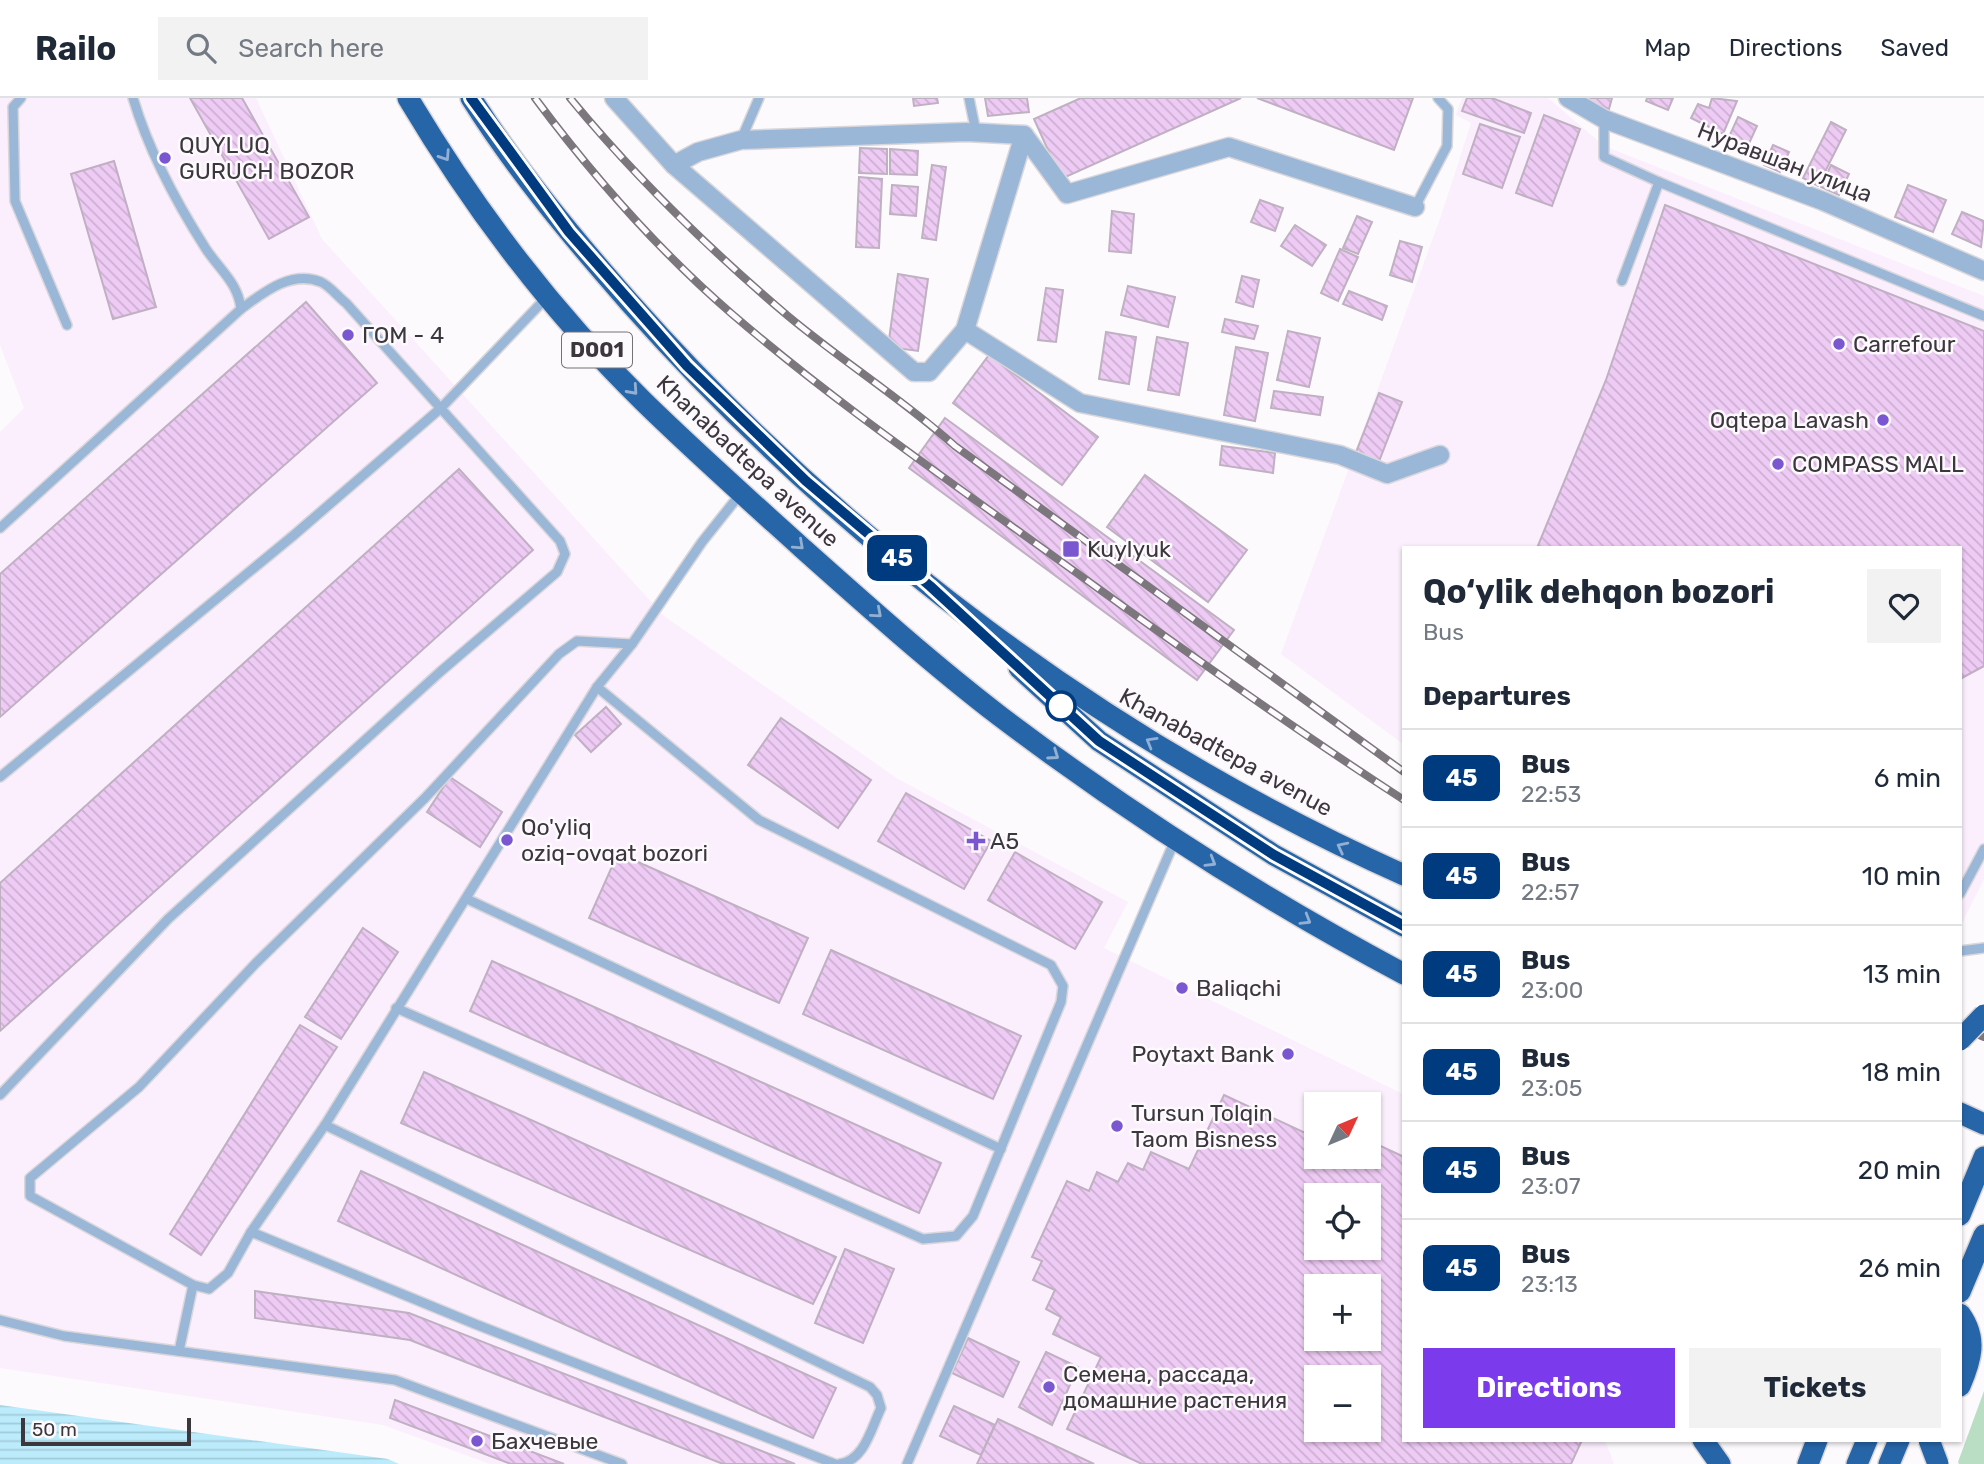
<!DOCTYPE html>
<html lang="en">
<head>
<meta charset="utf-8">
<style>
	body { margin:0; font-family:Rubik,sans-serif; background:#f2f2f3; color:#1f2937; height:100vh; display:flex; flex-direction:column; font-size:26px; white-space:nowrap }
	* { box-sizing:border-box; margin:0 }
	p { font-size:23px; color:#747a83 }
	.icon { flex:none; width:38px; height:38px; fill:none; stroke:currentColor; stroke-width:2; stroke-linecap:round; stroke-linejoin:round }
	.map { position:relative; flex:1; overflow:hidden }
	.side { position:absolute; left:1402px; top:448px; width:560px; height:896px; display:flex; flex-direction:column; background:#fff; border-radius:0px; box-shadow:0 2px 5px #0004 }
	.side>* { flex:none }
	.badge { padding:0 14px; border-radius:10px; font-size:24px; line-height:46px }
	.needle { width:46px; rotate:46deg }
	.tools { position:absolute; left:1304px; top:994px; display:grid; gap:14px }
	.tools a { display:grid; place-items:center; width:77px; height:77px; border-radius:0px; background:#fff; box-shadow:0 2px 5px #0004; font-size:35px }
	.scale { position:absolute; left:21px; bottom:18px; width:170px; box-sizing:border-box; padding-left:7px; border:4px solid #3c363d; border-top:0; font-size:19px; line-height:24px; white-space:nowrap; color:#3c363d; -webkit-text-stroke:5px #fdfafe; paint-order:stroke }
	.map>.badge { position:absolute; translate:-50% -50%; box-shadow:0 0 0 4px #fff }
	h2 { padding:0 21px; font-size:26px; line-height:63px }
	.round { display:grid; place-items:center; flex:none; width:74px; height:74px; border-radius:0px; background:#f2f2f3 }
	.head { display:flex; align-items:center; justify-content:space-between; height:119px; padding:0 21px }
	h1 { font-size:33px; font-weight:700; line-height:52px }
	.cta { display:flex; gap:14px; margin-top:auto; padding:14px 21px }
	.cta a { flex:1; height:80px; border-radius:0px; background:#7c3aed; color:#fff; font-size:28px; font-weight:700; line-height:80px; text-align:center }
	.cta a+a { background:#f2f2f3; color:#1f2937 }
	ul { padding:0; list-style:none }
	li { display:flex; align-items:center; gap:21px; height:98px; padding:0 21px; border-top:2px solid #e0e1e3 }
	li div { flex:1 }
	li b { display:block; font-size:26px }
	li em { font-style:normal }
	li .badge { min-width:77px; font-weight:700; text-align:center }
	header { display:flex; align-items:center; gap:42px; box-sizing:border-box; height:98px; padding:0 35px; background:#fff; border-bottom:2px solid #e0e1e3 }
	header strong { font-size:33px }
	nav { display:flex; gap:38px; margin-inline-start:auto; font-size:24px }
	.search { width:490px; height:63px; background:#f2f2f3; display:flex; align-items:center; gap:18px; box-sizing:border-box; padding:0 24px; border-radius:0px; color:#747a83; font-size:26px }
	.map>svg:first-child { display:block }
	.built { fill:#fbeefd; fill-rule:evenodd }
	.green { fill:#badec4 }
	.water { fill:url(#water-rules) }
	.building { fill:url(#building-back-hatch); stroke:#bfb0c2; stroke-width:2; fill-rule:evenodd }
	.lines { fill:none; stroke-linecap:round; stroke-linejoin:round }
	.lane-casing { stroke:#dad7db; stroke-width:12 }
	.street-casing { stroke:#dad7db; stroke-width:21 }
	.highway-casing { stroke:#dad7db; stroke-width:24 }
	.lane { stroke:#9bb7d8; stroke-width:9 }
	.street { stroke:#9bb7d8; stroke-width:18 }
	.highway { stroke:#2765a9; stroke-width:21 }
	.rail-casing { stroke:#7c777d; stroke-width:8 }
	.rail { stroke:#fdfafe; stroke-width:5; stroke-dasharray:16; stroke-linecap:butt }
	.highway-bridge-casing { stroke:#dad7db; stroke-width:24; stroke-linecap:butt }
	.highway-bridge { stroke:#2765a9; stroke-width:21 }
	.oneway { stroke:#92b0d4 }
	.line-casing { stroke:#fff; stroke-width:16 }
	.line { stroke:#003b80; stroke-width:10 }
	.poi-dot { fill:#7a57d0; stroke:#fdfafe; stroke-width:2.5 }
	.stop-dot { fill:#fff; stroke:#003b80; stroke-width:3.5 }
	.labels { text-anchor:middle; stroke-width:5; stroke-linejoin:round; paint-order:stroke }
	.shield { fill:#fdfafe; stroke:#767177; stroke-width:2 }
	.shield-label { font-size:21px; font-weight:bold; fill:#3c363d }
	.poi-label { font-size:23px; fill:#3c363d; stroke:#fdfafe; text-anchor:start }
	.street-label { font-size:23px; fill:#3c363d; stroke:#fdfafe }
</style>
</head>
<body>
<header>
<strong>Railo</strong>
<div class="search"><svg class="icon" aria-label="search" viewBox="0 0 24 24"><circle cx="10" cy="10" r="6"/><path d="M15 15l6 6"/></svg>Search here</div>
<nav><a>Map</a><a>Directions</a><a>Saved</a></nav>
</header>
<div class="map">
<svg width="1984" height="1366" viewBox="0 0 1984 1366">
	<defs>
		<pattern id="water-rules" width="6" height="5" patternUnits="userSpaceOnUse" patternTransform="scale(1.75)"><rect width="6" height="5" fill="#bcecfc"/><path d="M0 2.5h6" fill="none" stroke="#a2cbd9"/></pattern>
		<pattern id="building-back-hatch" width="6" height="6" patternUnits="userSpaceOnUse" patternTransform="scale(1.75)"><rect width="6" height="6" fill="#eecbf4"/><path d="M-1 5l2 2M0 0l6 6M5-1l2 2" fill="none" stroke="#cdafd2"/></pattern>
	</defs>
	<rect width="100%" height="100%" fill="#fdfafe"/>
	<g class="built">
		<path d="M0,0h256l66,141 342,377 234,163 230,123 -24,46 299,146 1,346h201l9,24h-1124l-107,-39 -383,-57v-936l24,-24 -24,-63zM1316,1006h52v53h-52zM1316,1097h52v53h-52zM1316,1188h52v53h-52zM1316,1279h52v53h-52z"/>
		<path d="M1462,0h86l56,48 380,150v583l-24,48v-379h-556l-1,196 -122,-90 160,-438 30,-93 -15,-8z"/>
	</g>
	<path class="green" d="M1984,1293v73h-25l-1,-2z"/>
	<path class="water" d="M0,1307l388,54 11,5h-399z"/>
	<g class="building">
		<path d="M190,0h52l67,119 -40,22z"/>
		<path d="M913,0h24l1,5 -24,3z"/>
		<path d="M985,0h42l2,14 -41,4z"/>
		<path d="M1081,0h160l-180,81 -27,-60z"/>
		<path d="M1257,0h156l-19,52z"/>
		<path d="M1467,0h25l39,15 -7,20 -62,-22z"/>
		<path d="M1587,0h25l-3,11 -23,-7z"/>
		<path d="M1647,0h26l-5,12 -22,-9z"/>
		<path d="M1712,0l25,3 -14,33 -32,-16 7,-14 11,4z"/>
		<path d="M1544,17l36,14 -28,77 -36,-13z"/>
		<path d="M1738,19l19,9 -10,22 -19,-9z"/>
		<path d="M1831,24l15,8 -28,56 -15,-8z"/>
		<path d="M1480,26l40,13 -18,51 -39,-14z"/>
		<path d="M1773,47l16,7 -9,20 -16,-7z"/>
		<path d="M860,50l27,1v25l-28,-1z"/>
		<path d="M890,51l28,2 -1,24 -27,-1z"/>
		<path d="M114,63l42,146 -43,12 -42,-145z"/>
		<path d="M932,67l14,2 -10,73 -14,-2z"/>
		<path d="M1831,67l18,9 -10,21 -18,-8z"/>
		<path d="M859,79l23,2 -3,69 -23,-1z"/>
		<path d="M892,87l26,2 -2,29 -26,-2z"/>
		<path d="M1908,87l38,15 -13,32 -38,-15z"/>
		<path d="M1260,102l23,8 -8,23 -24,-9z"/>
		<path d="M1665,107l319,126v335l-24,13v-131h-423l69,-168z"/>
		<path d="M1112,113l22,3 -3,39 -22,-2z"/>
		<path d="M1962,114l22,9 -3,26 -29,-13z"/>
		<path d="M1357,118l15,6 -14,32 -15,-6z"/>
		<path d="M1295,127l31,20 -14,21 -31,-20z"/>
		<path d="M1400,143l22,6 -10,35 -22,-7z"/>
		<path d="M1340,151l18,8 -20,44 -17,-8z"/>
		<path d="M898,176l30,5 -10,72 -30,-4z"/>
		<path d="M1242,178l17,4 -6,27 -17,-5z"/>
		<path d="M1128,188l47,11 -7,30 -47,-12z"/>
		<path d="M1046,190l17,2 -7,52 -18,-2z"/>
		<path d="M1349,193l38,15 -5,14 -39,-16z"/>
		<path d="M306,204l71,81 -377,334v-143z"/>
		<path d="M1225,221l33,7 -4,13 -32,-7z"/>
		<path d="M1288,233l32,7 -11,49 -32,-7z"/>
		<path d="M1106,234l30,5 -7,47 -30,-5z"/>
		<path d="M1157,239l31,6 -9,52 -31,-5z"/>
		<path d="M1236,249l32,6 -13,68 -31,-6z"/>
		<path d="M989,257l109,82 -36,48 -109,-82z"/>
		<path d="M1274,293l49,6 -3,18 -49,-7z"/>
		<path d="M1379,295l23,9 -24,62 -23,-9z"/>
		<path d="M945,320l289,212 -37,50 -288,-212z"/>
		<path d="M1222,348l53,7 -2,20 -53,-8z"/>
		<path d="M459,371l74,81 -533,481v-148z"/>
		<path d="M1145,377l102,75 -39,52 -101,-75z"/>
		<path d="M606,609l15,17 -30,28 -16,-17z"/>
		<path d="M781,620l90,62 -33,48 -90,-63z"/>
		<path d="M450,679l52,35 -22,35 -53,-35z"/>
		<path d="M906,695l85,48 -27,48 -86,-48z"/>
		<path d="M1015,754l87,50 -27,47 -87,-49z"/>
		<path d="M618,755l190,85 -29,65 -190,-85z"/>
		<path d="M363,830l35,24 -57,87 -36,-22z"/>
		<path d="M831,852l190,86 -28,63 -190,-85z"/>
		<path d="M492,863l449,202 -22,50 -449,-202z"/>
		<path d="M300,927l37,22 -136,208 -31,-21z"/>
		<path d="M424,974l412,185 -23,47 -412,-181z"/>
		<path d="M1224,997l92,43v19h52v-17l36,17v283h178l-11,24h-429l-75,-35 34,-72 -48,-23 8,-17 -15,-8 9,-19 -22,-10 9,-19 -10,-4 35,-76 22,10 8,-19 21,10 10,-19 15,7 8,-18 38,17zM1316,1097h52v53h-52zM1316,1188h52v53h-52zM1316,1279h52v53h-52z"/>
		<path d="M361,1073l475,217 -23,50 -475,-217z"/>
		<path d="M845,1151l49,20 -31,74 -48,-20z"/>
		<path d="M255,1193l154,22 386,151h-72l-313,-124 -155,-22z"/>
		<path d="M968,1240l51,24 -16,35 -51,-24z"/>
		<path d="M1046,1254l32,15 -26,58 -33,-18z"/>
		<path d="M395,1302l169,64h-53l-121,-46z"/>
		<path d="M954,1308l41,19 -14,30 -41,-19z"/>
		<path d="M998,1321l96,45h-117z"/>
	</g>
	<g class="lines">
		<g class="lane-casing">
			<g id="lane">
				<path d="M21,0l-8,9 2,94 52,124"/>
				<path d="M969,0l7,34"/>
				<path d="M1604,21v38l55,25"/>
				<path d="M741,42l18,-42"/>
				<path d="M1415,109l32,-61 1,-37 -10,-11"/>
				<path d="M1622,183l37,-99 325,134"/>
				<path d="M0,430l241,-219c-3,-26 -21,-39 -35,-60 -30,-47 -57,-97 -73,-151"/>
				<path d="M0,679l294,-242 147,-127 106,-111"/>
				<path d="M1960,796l24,-45"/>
				<path d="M467,801l534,250"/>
				<path d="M1960,853l24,-3"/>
				<path d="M396,910l527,231 33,-3 17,-20 88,-214 2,-16 -12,-21 -292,-145 -162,-133"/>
				<path d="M0,997l168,-176 272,-247 117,-100 8,-18 -5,-13 -214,-238c-8,-6 -16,-17 -25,-21 -30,-12 -57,10 -80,27"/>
				<path d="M325,1027l545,262 7,8 4,13c-10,21 -17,53 -42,56"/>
				<path d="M251,1134l224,92 360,140"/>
				<path d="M193,1187l16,4 19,-16 23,-41 74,-107 272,-438 35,-43"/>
				<path d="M0,1222l64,16 331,44 227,84"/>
				<path d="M179,1253l14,-66 -163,-89v-18l109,-91 117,-124 169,-165 134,-144 18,-13 55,3 70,-102 39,-49"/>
				<path d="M907,1366l268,-624"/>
			</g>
		</g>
		<g class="street-casing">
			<g id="street">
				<path d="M614,0l60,67 240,207h15l36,-42 59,-195"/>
				<path d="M1568,0l36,21 219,82 161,70"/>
				<path d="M674,67l24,-13 43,-12 225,-8 58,3 43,59 162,-47 186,60"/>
				<path d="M965,232l115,73 260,52 47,19 53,-19"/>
			</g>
		</g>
		<g class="highway-casing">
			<g id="highway">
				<path d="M408,0c65,109 144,214 235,303 51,50 105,98 158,146 65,58 131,117 200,170 127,96 262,182 403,257"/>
				<path d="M471,0c46,73 102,140 159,205 214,241 479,440 774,572"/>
				<path d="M1019,570l80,73 175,114 130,71"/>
				<path d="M1960,1015l24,11"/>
				<path d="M1960,1117l24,-58"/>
				<path d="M1960,1194l24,-57"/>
				<path d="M1960,1216c18,25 11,46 0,72"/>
				<path d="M1703,1342l17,24"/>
				<path d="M1808,1366l9,-24"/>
				<path d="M1857,1366l10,-24"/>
				<path d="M1889,1366l10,-24"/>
			</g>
		</g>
		<use href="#lane" class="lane"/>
		<use href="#street" class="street"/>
		<use href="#highway" class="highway"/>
		<g class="rail-casing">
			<g id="rail">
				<path d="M535,0c58,78 124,153 197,216 93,80 193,150 292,221 125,90 250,181 380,265"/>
				<path d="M570,0c66,80 139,151 218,218 54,45 114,83 167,130l449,326"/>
				<path d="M1960,929l24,10"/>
			</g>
		</g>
		<use href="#rail" class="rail"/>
		<g class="highway-bridge-casing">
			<g id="highway-bridge">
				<path d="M1960,942l24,-25"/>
				<path d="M1929,1342l9,24"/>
			</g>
		</g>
		<use href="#highway-bridge" class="highway-bridge"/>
	</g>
	<defs><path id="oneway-chevron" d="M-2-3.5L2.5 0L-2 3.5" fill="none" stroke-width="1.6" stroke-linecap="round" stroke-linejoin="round" transform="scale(1.75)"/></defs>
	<g class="oneway">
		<use href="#oneway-chevron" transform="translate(445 58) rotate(57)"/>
		<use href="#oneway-chevron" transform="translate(633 292) rotate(48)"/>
		<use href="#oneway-chevron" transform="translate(799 447) rotate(42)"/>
		<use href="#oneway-chevron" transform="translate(877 515) rotate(41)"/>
		<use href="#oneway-chevron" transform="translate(1151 644) rotate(-150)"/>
		<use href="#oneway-chevron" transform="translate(1054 657) rotate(35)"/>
		<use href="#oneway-chevron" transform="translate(1342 749) rotate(-153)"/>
		<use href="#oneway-chevron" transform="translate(1211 764) rotate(31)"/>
		<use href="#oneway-chevron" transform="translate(1306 822) rotate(31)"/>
	</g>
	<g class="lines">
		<g class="line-casing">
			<path id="line" d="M471,0l98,134 118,134 119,115 124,105 169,155 175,114 130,71"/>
		</g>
		<use href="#line" class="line"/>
	</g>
	<g class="poi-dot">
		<circle cx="165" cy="60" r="7"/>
		<circle cx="348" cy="237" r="7"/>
		<circle cx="1839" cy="246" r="7"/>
		<circle cx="1883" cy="322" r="7"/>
		<circle cx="1778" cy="366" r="7"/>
		<rect x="1062" y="442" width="18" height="18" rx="3.5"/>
		<circle cx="507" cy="742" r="7"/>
		<path d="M972.5 732.5h7v7h7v7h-7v7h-7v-7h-7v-7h7z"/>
		<circle cx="1182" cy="890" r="7"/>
		<circle cx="1288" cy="956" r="7"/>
		<circle cx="1117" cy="1028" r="7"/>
		<circle cx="1049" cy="1289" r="7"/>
		<circle cx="477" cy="1343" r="7"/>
	</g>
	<circle class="stop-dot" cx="1061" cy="608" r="14"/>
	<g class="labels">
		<rect class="shield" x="562" y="234.5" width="70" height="35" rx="5"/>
		<g class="shield-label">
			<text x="597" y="259">D001</text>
		</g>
		<g class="poi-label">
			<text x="179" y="55">QUYLUQ<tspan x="179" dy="26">GURUCH BOZOR</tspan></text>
			<text x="362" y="245">ГОМ - 4</text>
			<text x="1853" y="254">Carrefour</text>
			<text x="1869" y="330" text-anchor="end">Oqtepa Lavash</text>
			<text x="1792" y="374">COMPASS MALL</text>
			<text x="1087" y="459">Kuylyuk</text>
			<text x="521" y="737">Qo'yliq<tspan x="521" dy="26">oziq-ovqat bozori</tspan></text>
			<text x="990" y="751">A5</text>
			<text x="1196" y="898">Baliqchi</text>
			<text x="1274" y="964" text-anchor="end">Poytaxt Bank</text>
			<text x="1131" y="1023">Tursun Tolqin<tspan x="1131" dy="26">Taom Bisness</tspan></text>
			<text x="1063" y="1284">Семена, рассада,<tspan x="1063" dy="26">домашние растения</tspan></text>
			<text x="491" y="1351">Бахчевые</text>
		</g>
		<g class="street-label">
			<text transform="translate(1785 64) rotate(21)" y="8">Нуравшан улица</text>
			<text transform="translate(748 363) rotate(43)" y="8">Khanabadtepa avenue</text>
			<text transform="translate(1226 654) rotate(29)" y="8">Khanabadtepa avenue</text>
		</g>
	</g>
</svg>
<div class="tools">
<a><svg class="needle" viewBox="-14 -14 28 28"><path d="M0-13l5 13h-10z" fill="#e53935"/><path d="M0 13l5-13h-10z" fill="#747a83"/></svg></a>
<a><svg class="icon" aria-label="locate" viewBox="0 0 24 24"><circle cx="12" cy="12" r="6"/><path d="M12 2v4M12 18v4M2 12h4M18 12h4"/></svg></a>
<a>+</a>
<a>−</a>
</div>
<div class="scale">50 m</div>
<b class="badge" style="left:897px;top:460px;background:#003b80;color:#fff">45</b>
<section class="side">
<div class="head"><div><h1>Qo‘ylik dehqon bozori</h1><p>Bus</p></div><a class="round"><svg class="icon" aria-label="heart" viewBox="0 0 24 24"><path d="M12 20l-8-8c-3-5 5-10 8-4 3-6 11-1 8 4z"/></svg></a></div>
<h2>Departures</h2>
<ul>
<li><span class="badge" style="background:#003b80;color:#fff">45</span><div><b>Bus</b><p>22:53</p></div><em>6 min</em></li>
<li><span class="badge" style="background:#003b80;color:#fff">45</span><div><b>Bus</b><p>22:57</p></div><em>10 min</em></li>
<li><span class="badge" style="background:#003b80;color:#fff">45</span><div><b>Bus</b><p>23:00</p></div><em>13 min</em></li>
<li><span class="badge" style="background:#003b80;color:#fff">45</span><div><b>Bus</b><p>23:05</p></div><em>18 min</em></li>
<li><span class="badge" style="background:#003b80;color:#fff">45</span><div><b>Bus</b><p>23:07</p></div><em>20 min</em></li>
<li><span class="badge" style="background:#003b80;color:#fff">45</span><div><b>Bus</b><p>23:13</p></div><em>26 min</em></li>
</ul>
<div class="cta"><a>Directions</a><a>Tickets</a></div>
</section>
</div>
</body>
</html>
